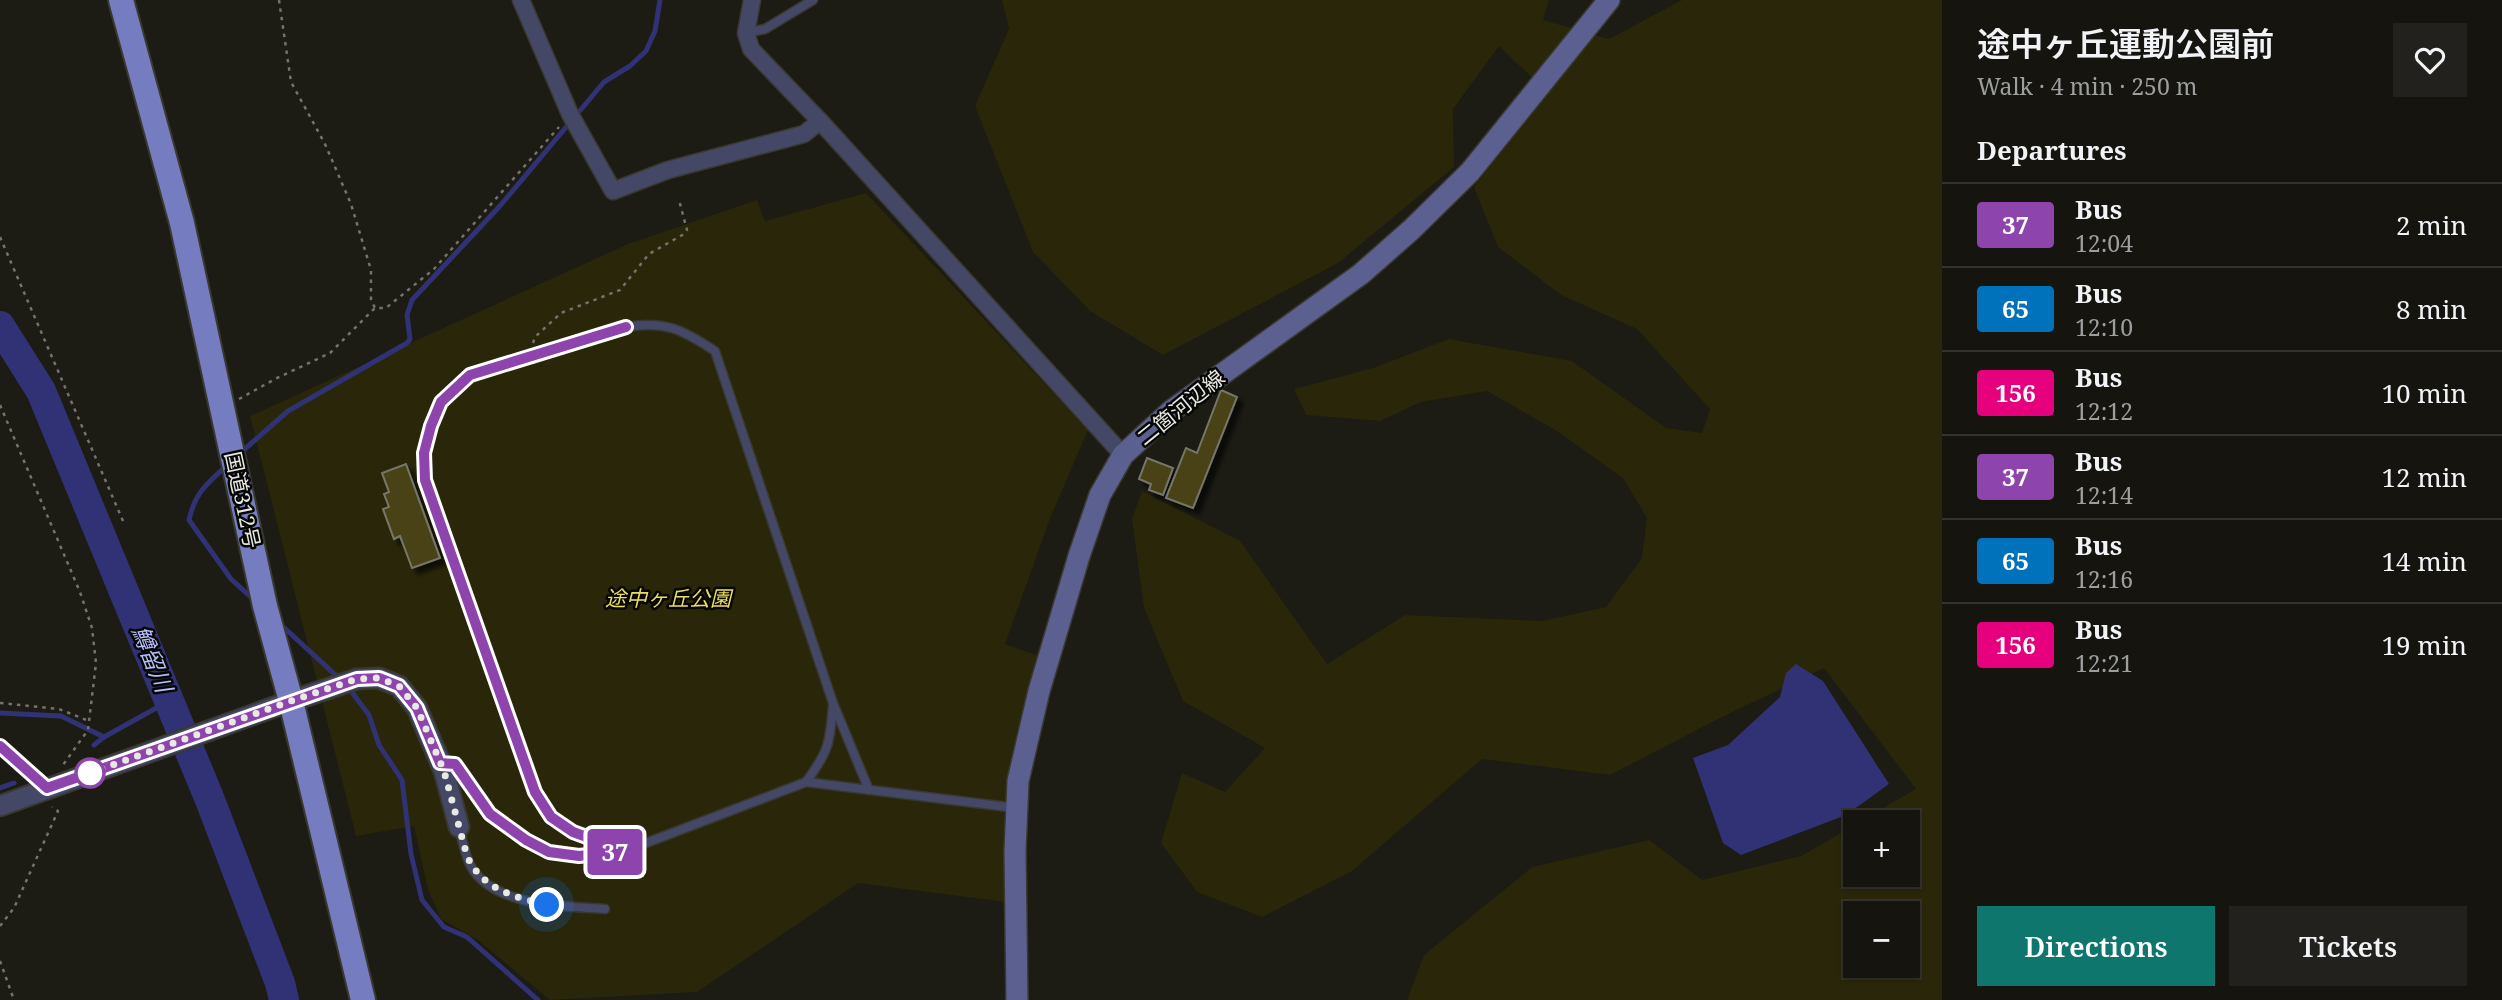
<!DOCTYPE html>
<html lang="en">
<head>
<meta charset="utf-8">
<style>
	body { margin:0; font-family:"Noto Serif","Noto Sans JP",serif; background:#22211d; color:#f1f3f6; height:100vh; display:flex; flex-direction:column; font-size:26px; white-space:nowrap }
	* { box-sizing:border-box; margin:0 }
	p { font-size:23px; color:#9d9e9e }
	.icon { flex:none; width:38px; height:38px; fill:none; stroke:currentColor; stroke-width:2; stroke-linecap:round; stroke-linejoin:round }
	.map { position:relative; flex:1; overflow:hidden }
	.side { display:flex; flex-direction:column; background:#15140f; width:560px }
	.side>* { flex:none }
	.badge { padding:0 14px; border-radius:5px; font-size:24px; line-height:46px }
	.controls { position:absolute; left:1843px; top:810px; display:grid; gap:14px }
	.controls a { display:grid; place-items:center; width:77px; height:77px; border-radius:0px; background:#15140f; box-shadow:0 2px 5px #0004,0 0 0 2px #34332f; font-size:35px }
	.you { position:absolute; width:35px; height:35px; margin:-18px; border:5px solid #fff; border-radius:50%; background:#1a73e8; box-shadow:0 0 0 10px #1a73e833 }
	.map>.badge { position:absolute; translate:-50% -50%; box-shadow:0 0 0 4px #fff }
	h2 { padding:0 35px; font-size:26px; line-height:63px }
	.round { display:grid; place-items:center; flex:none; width:74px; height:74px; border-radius:0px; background:#22211d }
	.summary { display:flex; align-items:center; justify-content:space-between; height:119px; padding:0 35px }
	h1 { font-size:33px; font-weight:600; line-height:52px }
	.cta { display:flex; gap:14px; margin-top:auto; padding:14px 35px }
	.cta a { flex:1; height:80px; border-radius:0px; background:#0f766e; color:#fff; font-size:28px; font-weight:600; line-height:80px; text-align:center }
	.cta a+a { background:#22211d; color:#f1f3f6 }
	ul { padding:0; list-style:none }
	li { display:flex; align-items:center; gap:21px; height:84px; padding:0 35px; border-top:2px solid #34332f }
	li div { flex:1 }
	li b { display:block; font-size:26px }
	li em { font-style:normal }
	li .badge { min-width:77px; font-weight:700; text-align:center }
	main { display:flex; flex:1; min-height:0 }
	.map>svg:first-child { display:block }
	.green { fill:#29260a; fill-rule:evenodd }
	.water { fill:#313275 }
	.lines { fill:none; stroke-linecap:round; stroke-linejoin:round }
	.stream { stroke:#313275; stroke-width:5 }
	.river { stroke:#313275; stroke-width:30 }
	.building { fill:#494313; stroke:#77766d; stroke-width:2; filter:url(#shadow) }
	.service-casing { stroke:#393831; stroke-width:11 }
	.minor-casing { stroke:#393831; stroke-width:19 }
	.tertiary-casing { stroke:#393831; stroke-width:23 }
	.secondary-casing { stroke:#393831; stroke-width:24 }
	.trunk-casing { stroke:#393831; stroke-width:28 }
	.path { stroke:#73726c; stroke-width:2.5; stroke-dasharray:3.5 5; stroke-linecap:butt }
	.service { stroke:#444866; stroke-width:8 }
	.minor { stroke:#444866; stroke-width:16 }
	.tertiary { stroke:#444866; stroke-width:19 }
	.secondary { stroke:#5b6090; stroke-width:21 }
	.trunk { stroke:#757cc0; stroke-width:24 }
	.line-casing { stroke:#fff; stroke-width:16 }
	.line { stroke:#8e44ad; stroke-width:10 }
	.walk { stroke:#e9e9e4; stroke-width:7; stroke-dasharray:0 12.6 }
	.stop-dot { fill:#fff; stroke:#8e44ad; stroke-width:3.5 }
	.labels { text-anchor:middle; stroke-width:5; stroke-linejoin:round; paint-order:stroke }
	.street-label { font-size:21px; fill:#e9e9e4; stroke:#060604 }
	.park-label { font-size:21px; font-style:italic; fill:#ebdd64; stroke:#060604 }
	.water-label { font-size:23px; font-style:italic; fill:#b6befa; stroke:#060604 }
</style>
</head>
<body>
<main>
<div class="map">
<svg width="1942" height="1000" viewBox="0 0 1942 1000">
	<defs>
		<filter id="shadow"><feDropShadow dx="6" dy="6" stdDeviation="2" flood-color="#0009"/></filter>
	</defs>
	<rect width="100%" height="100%" fill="#1c1b14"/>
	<g class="green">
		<path d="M1002,0h547l-6,20 66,19 73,-39h260v1000h-535l17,-45 108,-88 117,-27 53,40 99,-24 54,-31v50h53v-53h-49l57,-33 -92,-121 -102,49 -112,58 -128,-16 -130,112 -90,46 -65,-25 -36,-49 21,-70 43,19 40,-44 -82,-47 -39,-93 -12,-89 10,-28 98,50 87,123 78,-49 137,6 64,-14 36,-49 5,-40 -24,-40 -66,-47 -70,-40 -66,11 -41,19 -74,-6 -12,-26 79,-21 76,-29 123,22 94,67 36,5 8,-24 -73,-80 -76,-34 -63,-48 -24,-60 74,-94 -49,-47 -46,63 1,58 -116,96 -175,92 -73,-44 -57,-59 -58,-146 34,-77zM1855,914h53v52h-53z"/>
		<path d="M866,193l222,237 -37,86 -46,128 34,12 -25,93 -10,75 2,78 -148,-19 -161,109 -147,8 -72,-60 -37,-21 -13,-29 -14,-64 -58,10 -106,-420 378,-172 129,-44 8,21z"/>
	</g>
	<path class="water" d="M1796,664l27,17 66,103 -43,31 -105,40 -18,-12 -30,-85 35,-13 52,-48 6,-24z"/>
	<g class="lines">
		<g class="stream">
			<path d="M239,454l49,-43 119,-68 3,-4 -3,-24 5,-15 87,-93 105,-125 26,-16 16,-15 9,-20 5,-31"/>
			<path d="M227,465c-20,19 -32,27 -38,55l42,59 23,21"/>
			<path d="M279,623l62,57"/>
			<path d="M348,687l21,28 10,30 23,35 9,74 11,46 22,27 23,10 71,63"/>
			<path d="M0,713l61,3 43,21"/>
			<path d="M94,745l10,-8 65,-36"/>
			<path d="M0,788l14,-5"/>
		</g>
		<path class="river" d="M0,326l41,65 169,409 70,183 4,17"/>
	</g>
	<g class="building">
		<path d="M1221,390l16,7 -44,111 -27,-10 20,-50 11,5z"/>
		<path d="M1147,458l26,10 -10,27 -14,-5 2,-6 -12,-5z"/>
		<path d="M406,464l34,94 -28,10 -12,-32 -6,3 -11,-30 6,-2 -5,-13 5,-2 -7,-19z"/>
	</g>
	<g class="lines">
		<g class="service-casing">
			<g id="service">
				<path d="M746,33l19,-4 48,-29"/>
				<path d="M0,746l47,41"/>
				<path d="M442,763h13l35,51 36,26 23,12 30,4 46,-5 181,-69 210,26"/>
				<path d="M806,782c23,-31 24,-39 27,-77"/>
				<path d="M459,828c4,13 6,30 14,42 26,37 92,36 132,39"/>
				<path d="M625,851l-52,-19 -22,-15 -16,-25 -110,-312 -2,-27 8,-27 10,-23 29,-28 156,-48c39,-7 57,3 89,24l118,352 36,87"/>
			</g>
		</g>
		<g class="minor-casing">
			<g id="minor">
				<path d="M521,0l49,114 43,77 55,-21 136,-36 16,-13"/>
				<path d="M752,0l-6,33 5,16 69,72 303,334"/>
			</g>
		</g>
		<g class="tertiary-casing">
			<path id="tertiary" d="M0,806l291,-105 66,-22 22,-1 20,8 18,22 27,63 15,56"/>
		</g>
		<g class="secondary-casing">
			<path id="secondary" d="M1017,1000l-2,-149 3,-70 21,-90 40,-135 21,-61 23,-40 48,-44 190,-137 50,-44 59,-58 139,-172"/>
		</g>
		<g class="trunk-casing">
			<path id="trunk" d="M121,0l61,223 83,383 26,95 72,299"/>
		</g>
		<g class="path">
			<path d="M279,0l12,82 34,62 26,60 20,66v30l4,8"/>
			<path d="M0,237l123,284"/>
			<path d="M533,343l2,-6 26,-24 59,-23 29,-36 35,-20 3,-4 -8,-30"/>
			<path d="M239,399l38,-21 53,-25 45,-45h11l48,-39 125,-142"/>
			<path d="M0,405l80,187 12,36 4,35 -8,67 -25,35"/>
			<path d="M0,703l59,6 30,12"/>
			<path d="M0,926l14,-18 44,-97 -6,-4"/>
			<path d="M0,961l14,39"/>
		</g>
		<use href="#service" class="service"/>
		<use href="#minor" class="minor"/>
		<use href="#tertiary" class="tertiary"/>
		<use href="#secondary" class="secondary"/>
		<use href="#trunk" class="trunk"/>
	</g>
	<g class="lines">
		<g class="line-casing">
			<path id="line" d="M0,746l47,42 310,-109 22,-1 20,8 18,22 23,55 15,1 35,50 36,26 23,12 30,4 46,-5 -52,-19 -22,-15 -16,-25 -110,-312 -1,-27 7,-27 10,-24 29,-27 156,-48"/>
		</g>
		<use href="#line" class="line"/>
		<path class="walk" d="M90,773l201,-72 66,-22 22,-1 20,8 18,22 27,63 23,85c15,33 47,41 80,49"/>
	</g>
	<circle class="stop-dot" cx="90" cy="773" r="14"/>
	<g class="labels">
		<g class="street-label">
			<text transform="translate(1181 408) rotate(-39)" y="7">二箇河辺線</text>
			<text transform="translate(242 500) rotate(78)" y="7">国道312号</text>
		</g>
		<g class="park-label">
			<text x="668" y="606">途中ヶ丘公園</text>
		</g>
		<g class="water-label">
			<text transform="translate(152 659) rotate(68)" y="8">鱒留川</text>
		</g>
	</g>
</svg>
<div class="controls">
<a>+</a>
<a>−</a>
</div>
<div class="you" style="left:547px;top:905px"></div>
<b class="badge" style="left:615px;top:852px;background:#8e44ad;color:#fff">37</b>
</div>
<section class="side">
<div class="summary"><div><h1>途中ヶ丘運動公園前</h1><p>Walk · 4 min · 250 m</p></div><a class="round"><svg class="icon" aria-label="heart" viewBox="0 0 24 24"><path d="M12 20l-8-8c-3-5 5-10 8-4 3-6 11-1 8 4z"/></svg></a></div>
<h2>Departures</h2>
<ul>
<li><span class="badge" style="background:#8e44ad;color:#fff">37</span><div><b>Bus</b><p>12:04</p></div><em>2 min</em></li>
<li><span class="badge" style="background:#0072bc;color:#fff">65</span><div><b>Bus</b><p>12:10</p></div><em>8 min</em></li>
<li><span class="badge" style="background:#e6007e;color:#fff">156</span><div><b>Bus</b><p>12:12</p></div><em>10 min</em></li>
<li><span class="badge" style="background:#8e44ad;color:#fff">37</span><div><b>Bus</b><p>12:14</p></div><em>12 min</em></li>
<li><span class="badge" style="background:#0072bc;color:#fff">65</span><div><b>Bus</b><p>12:16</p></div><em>14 min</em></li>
<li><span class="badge" style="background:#e6007e;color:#fff">156</span><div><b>Bus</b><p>12:21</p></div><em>19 min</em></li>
</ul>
<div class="cta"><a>Directions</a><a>Tickets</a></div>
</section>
</main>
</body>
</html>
